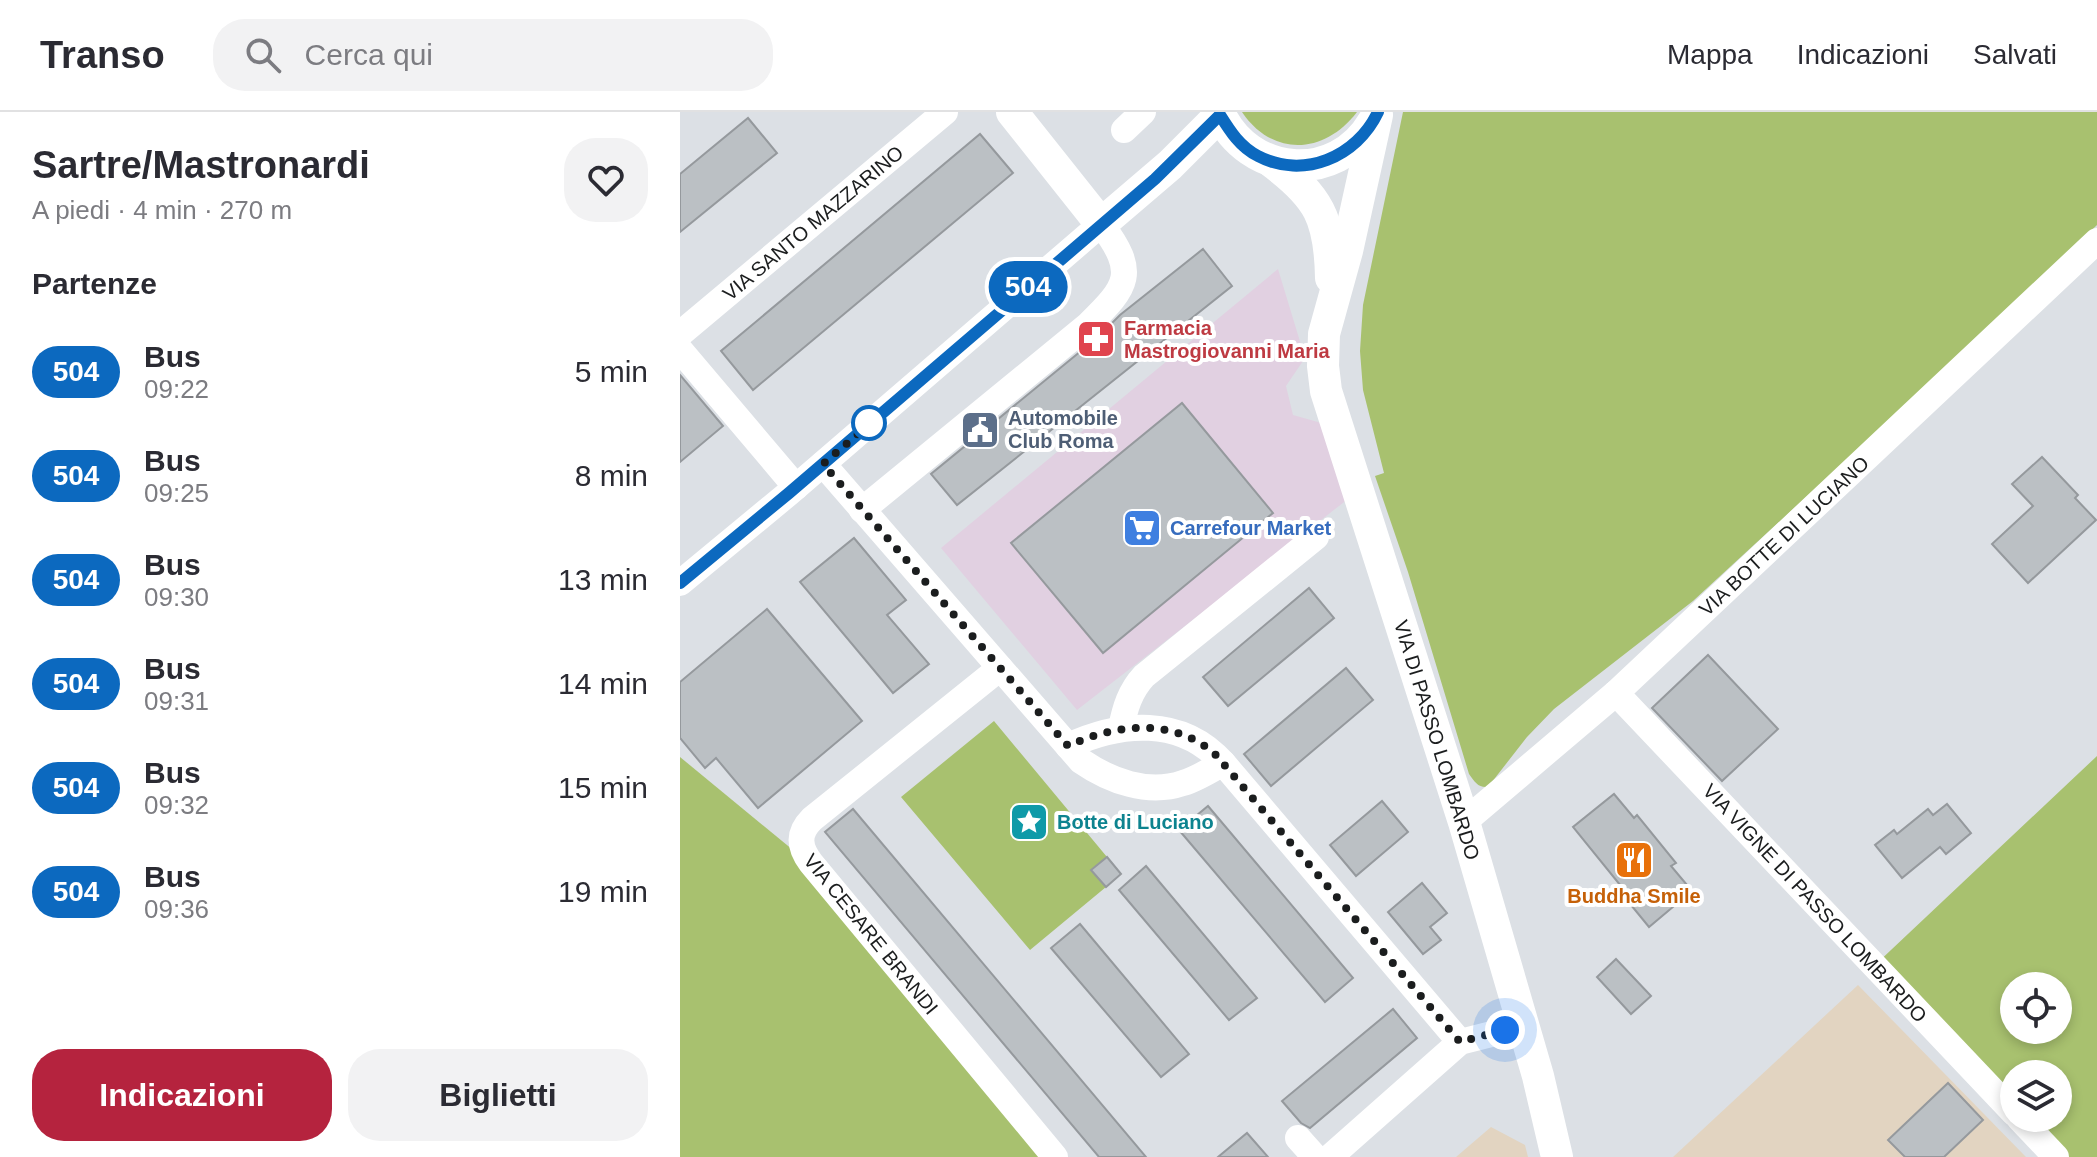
<!DOCTYPE html>
<html lang="it">
<head>
<meta charset="utf-8">
<style>
	body { margin:0; font-family:Arial,sans-serif; background:#f2f2f3; color:#2b2b33; height:100vh; display:flex; flex-direction:column; font-size:30px; white-space:nowrap }
	* { box-sizing:border-box; margin:0 }
	p { font-size:26px; color:#7c7c81 }
	.icon { flex:none; width:44px; height:44px; fill:none; stroke:currentColor; stroke-width:2; stroke-linecap:round; stroke-linejoin:round }
	.map { position:relative; flex:1; overflow:hidden }
	.panel { display:flex; flex-direction:column; background:#fff; width:680px }
	.panel>* { flex:none }
	.badge { padding:0 16px; border-radius:26px; font-size:28px; line-height:52px }
	.controls { position:absolute; left:1320px; top:860px; display:grid; gap:16px }
	.controls a { display:grid; place-items:center; width:72px; height:72px; border-radius:50%; background:#fff; box-shadow:0 4px 12px #0003; font-size:40px }
	.you { position:absolute; width:40px; height:40px; margin:-20px; border:6px solid #fff; border-radius:50%; background:#1a73e8; box-shadow:0 0 0 12px #1a73e833 }
	.map>.badge { position:absolute; translate:-50% -50%; box-shadow:0 0 0 4px #fff }
	h2 { padding:0 32px; font-size:30px; line-height:72px }
	.round { display:grid; place-items:center; flex:none; width:84px; height:84px; border-radius:32px; background:#f2f2f3 }
	.overview { display:flex; align-items:center; justify-content:space-between; height:136px; padding:0 32px }
	h1 { font-size:38px; font-weight:700; line-height:60px }
	.cta { display:flex; gap:16px; margin-top:auto; padding:16px 32px }
	.cta a { flex:1; height:92px; border-radius:32px; background:#b5233e; color:#fff; font-size:32px; font-weight:700; line-height:92px; text-align:center }
	.cta a+a { background:#f2f2f3; color:#2b2b33 }
	ul { padding:0; list-style:none }
	li { display:flex; align-items:center; gap:24px; height:104px; padding:0 32px }
	li div { flex:1 }
	li b { display:block; font-size:30px }
	li em { font-style:normal }
	li .badge { min-width:88px; font-weight:700; text-align:center }
	header { display:flex; align-items:center; gap:48px; box-sizing:border-box; height:112px; padding:0 40px; background:#fff; border-bottom:2px solid #e1e1e2 }
	header strong { font-size:38px }
	nav { display:flex; gap:44px; margin-inline-start:auto; font-size:28px }
	.search { width:560px; height:72px; background:#f2f2f3; display:flex; align-items:center; gap:20px; box-sizing:border-box; padding:0 28px; border-radius:32px; color:#7c7c81; font-size:30px }
	main { display:flex; flex:1; min-height:0 }
	.map>svg:first-child { display:block }
	.commercial { fill:#e1d0e1 }
	.industrial { fill:#e2d4c1 }
	.green { fill:#a8c16f; fill-rule:evenodd }
	.building { fill:#bbc0c4; stroke:#95999d; stroke-width:2 }
	.lines { fill:none; stroke-linecap:round; stroke-linejoin:round }
	.minor { stroke:#fff; stroke-width:26 }
	.tertiary { stroke:#fff; stroke-width:32 }
	.line-casing { stroke:#fff; stroke-width:18 }
	.line { stroke:#0c69bf; stroke-width:12 }
	.walk { stroke:#1b1d1e; stroke-width:8; stroke-dasharray:0 14.4 }
	.stop-dot { fill:#fff; stroke:#0c69bf; stroke-width:4 }
	.labels { text-anchor:middle; stroke-width:8; stroke-linejoin:round; paint-order:stroke }
	.street-label { font-size:20px; fill:#1b1d1e; stroke:#fff }
	.health-label { font-size:20px; font-weight:bold; fill:#be3a42; stroke:#fff; text-anchor:start }
	.service-label { font-size:20px; font-weight:bold; fill:#4e5e75; stroke:#fff; text-anchor:start }
	.shop-label { font-size:20px; font-weight:bold; fill:#366cbe; stroke:#fff; text-anchor:start }
	.culture-label { font-size:20px; font-weight:bold; fill:#0d838f; stroke:#fff; text-anchor:start }
	.food-label { font-size:20px; font-weight:bold; fill:#c56008; stroke:#fff }
</style>
</head>
<body>
<header>
<strong>Transo</strong>
<div class="search"><svg class="icon" aria-label="search" viewBox="0 0 24 24"><circle cx="10" cy="10" r="6"/><path d="M15 15l6 6"/></svg>Cerca qui</div>
<nav><a>Mappa</a><a>Indicazioni</a><a>Salvati</a></nav>
</header>
<main>
<section class="panel">
<div class="overview"><div><h1>Sartre/Mastronardi</h1><p>A piedi · 4 min · 270 m</p></div><a class="round"><svg class="icon" aria-label="heart" viewBox="0 0 24 24"><path d="M12 20l-8-8c-3-5 5-10 8-4 3-6 11-1 8 4z"/></svg></a></div>
<h2>Partenze</h2>
<ul>
<li><span class="badge" style="background:#0c69bf;color:#fff">504</span><div><b>Bus</b><p>09:22</p></div><em>5 min</em></li>
<li><span class="badge" style="background:#0c69bf;color:#fff">504</span><div><b>Bus</b><p>09:25</p></div><em>8 min</em></li>
<li><span class="badge" style="background:#0c69bf;color:#fff">504</span><div><b>Bus</b><p>09:30</p></div><em>13 min</em></li>
<li><span class="badge" style="background:#0c69bf;color:#fff">504</span><div><b>Bus</b><p>09:31</p></div><em>14 min</em></li>
<li><span class="badge" style="background:#0c69bf;color:#fff">504</span><div><b>Bus</b><p>09:32</p></div><em>15 min</em></li>
<li><span class="badge" style="background:#0c69bf;color:#fff">504</span><div><b>Bus</b><p>09:36</p></div><em>19 min</em></li>
</ul>
<div class="cta"><a>Indicazioni</a><a>Biglietti</a></div>
</section>
<div class="map">
<svg width="1417" height="1045" viewBox="0 0 1417 1045">
	<rect width="100%" height="100%" fill="#dce0e5"/>
	<path class="commercial" d="M598,157l27,89 -19,28 7,29 32,9 23,75 -271,211 -136,-162z"/>
	<g class="industrial">
		<path d="M1178,873l168,172h-353z"/>
		<path d="M811,1015l34,18 3,12h-72z"/>
	</g>
	<g class="green">
		<path d="M562,0h115c-32,42 -84,46 -115,0z"/>
		<path d="M723,0h694v113l-83,81 -321,295 -139,108 -27,28 -39,50c-10,1 -13,-5 -19,-13l-61,-202 -33,-96 9,-3 -21,-83 -3,-39 3,-46z"/>
		<path d="M314,609l113,136 -16,13 15,17 -76,63 -129,-153z"/>
		<path d="M1417,644v401h-41l-37,-39h39v-44h-44v39l-140,-147zM1334,874h44v44h-44z"/>
		<path d="M0,645l113,93 254,307h-367z"/>
	</g>
	<g class="building">
		<path d="M68,6l29,35 -97,79v-58z"/>
		<path d="M300,22l33,39 -260,217 -32,-39z"/>
		<path d="M523,137l29,37 -275,219 -26,-31 167,-137 22,-22z"/>
		<path d="M0,263l43,51 -43,36z"/>
		<path d="M502,291l91,110 -170,140 -92,-110z"/>
		<path d="M1362,345l36,38 -3,3 21,22 -68,63 -36,-39 41,-38 -21,-22z"/>
		<path d="M174,426l52,62 -19,15 42,49 -36,29 -93,-111z"/>
		<path d="M629,476l25,30 -106,88 -25,-29z"/>
		<path d="M87,497l95,112 -104,87 -42,-50 -11,10 -25,-30v-56z"/>
		<path d="M1028,543l70,74 -56,52 -70,-73z"/>
		<path d="M666,556l27,32 -102,86 -27,-32z"/>
		<path d="M934,682l20,24 3,-3 39,48 -5,3 21,25 -43,36 -27,-33 3,-3 -52,-64z"/>
		<path d="M702,689l26,31 -52,44 -26,-31z"/>
		<path d="M1267,692l24,29 -25,21 -6,-7 -38,31 -27,-33 19,-15 3,4 31,-25 5,6z"/>
		<path d="M528,694l145,172 -28,24 -146,-172z"/>
		<path d="M173,697l293,348h-47l-274,-325z"/>
		<path d="M427,745l14,17 -15,13 -15,-17z"/>
		<path d="M466,754l111,132 -28,22 -110,-130z"/>
		<path d="M742,771l25,30 -17,14 11,13 -18,14 -35,-42z"/>
		<path d="M400,812l109,130 -28,23 -110,-129z"/>
		<path d="M936,847l35,37 -20,18 -34,-37z"/>
		<path d="M713,897l24,29 -107,90 -9,-5 -19,-22z"/>
		<path d="M1268,971l35,37 -39,37h-39l-17,-17z"/>
		<path d="M567,1021l21,24h-50z"/>
	</g>
	<g class="lines">
		<g class="minor">
			<path d="M444,18l19,-18"/>
			<path d="M0,222l265,-222"/>
			<path d="M0,238l116,137"/>
			<path d="M143,352l258,297c29,20 67,34 102,22 14,-4 28,-13 40,-20"/>
			<path d="M0,471l109,-90 312,-269c37,49 27,62 -13,101l-226,185"/>
			<path d="M320,556l-188,151c-15,15 -13,28 -1,44l244,294"/>
			<path d="M936,581l398,420"/>
			<path d="M441,616c4,-20 9,-37 23,-52l172,-139"/>
			<path d="M388,634c52,-24 113,-30 155,17l237,279"/>
			<path d="M784,710l152,-129 481,-452"/>
			<path d="M1339,1006l37,39"/>
			<path d="M618,1026l17,19"/>
			<path d="M650,1045l130,-115 63,-16"/>
		</g>
		<g class="tertiary">
			<path d="M332,0l89,112 69,-59 50,-50"/>
			<path d="M539,0c29,65 117,73 154,10"/>
			<path d="M697,3l-30,136 -23,83 -1,32 3,25 138,431 74,254 19,81"/>
			<path d="M592,50c47,35 58,56 59,116"/>
		</g>
	</g>
	<g class="lines">
		<g class="line-casing">
			<path id="line" d="M0,471l109,-90 366,-314 65,-64c10,16 20,32 38,41 45,24 99,1 120,-44"/>
		</g>
		<use href="#line" class="line"/>
		<path class="walk" d="M189,311l11,-8 -57,49 245,282c47,-22 105,-29 147,8l245,288 45,-12"/>
	</g>
	<defs>
		<g id="pharmacy-square" transform="scale(2)"><rect x="-9" y="-9" width="18" height="18" rx="4" fill="#e0444e" stroke="#fff"/><path d="M-2-6h4v4h4v4h-4v4h-4v-4h-4v-4h4Z" fill="#fff"/></g>
		<g id="civic-square" transform="scale(2)"><rect x="-9" y="-9" width="18" height="18" rx="4" fill="#5c6f8a" stroke="#fff"/><path d="M-.6-6.5H3V-4.5H.6V-3L4-1V1h2V6H-6V1h2V-1L-.6-3ZM-1.2 2.5V6h2.4V2.5Z" fill="#fff"/></g>
		<g id="supermarket-square" transform="scale(2)"><rect x="-9" y="-9" width="18" height="18" rx="4" fill="#3f7fe0" stroke="#fff"/><path d="M-6-5.5h2.5l.6 2H6L4.5 2H-2.5L-4.4-4H-6ZM-1.5 3.2a1.3 1.3 0 1 0 .1 0ZM3 3.2a1.3 1.3 0 1 0 .1 0Z" fill="#fff"/></g>
		<g id="sight-square" transform="scale(2)"><rect x="-9" y="-9" width="18" height="18" rx="4" fill="#0f9aa8" stroke="#fff"/><path d="M0-6L1.8-2.2L6-1.7L2.9 1.2L3.7 5.4L0 3.3L-3.7 5.4L-2.9 1.2L-6-1.7L-1.8-2.2Z" fill="#fff"/></g>
		<g id="restaurant-square" transform="scale(2)"><rect x="-9" y="-9" width="18" height="18" rx="4" fill="#e8710a" stroke="#fff"/><path d="M-5-6h1v4h1v-4h1v4h1v-4h1v5L-1.5 .5V6h-2V.5L-5-1ZM5-6V6H3V1.5H1.5Q1.5-4 5-6Z" fill="#fff"/></g>
	</defs>
	<g fill-rule="evenodd">
		<use href="#pharmacy-square" x="416" y="227"/>
		<use href="#civic-square" x="300" y="318"/>
		<use href="#supermarket-square" x="462" y="416"/>
		<use href="#sight-square" x="349" y="710"/>
		<use href="#restaurant-square" x="954" y="748"/>
	</g>
	<circle class="stop-dot" cx="189" cy="311" r="16"/>
	<g class="labels">
		<g class="street-label">
			<text transform="translate(133 111) rotate(-40)" y="7">VIA SANTO MAZZARINO</text>
			<text transform="translate(1104 424) rotate(-43)" y="7">VIA BOTTE DI LUCIANO</text>
			<text transform="translate(757 628) rotate(73)" y="7">VIA DI PASSO LOMBARDO</text>
			<text transform="translate(1135 791) rotate(47)" y="7">VIA VIGNE DI PASSO LOMBARDO</text>
			<text transform="translate(191 822) rotate(51)" y="7">VIA CESARE BRANDI</text>
		</g>
		<g class="health-label">
			<text x="444" y="223">Farmacia<tspan x="444" dy="23">Mastrogiovanni Maria</tspan></text>
		</g>
		<g class="service-label">
			<text x="328" y="313">Automobile<tspan x="328" dy="23">Club Roma</tspan></text>
		</g>
		<g class="shop-label">
			<text x="490" y="423">Carrefour Market</text>
		</g>
		<g class="culture-label">
			<text x="377" y="717">Botte di Luciano</text>
		</g>
		<g class="food-label">
			<text x="954" y="791">Buddha Smile</text>
		</g>
	</g>
</svg>
<div class="controls">
<a><svg class="icon" aria-label="locate" viewBox="0 0 24 24"><circle cx="12" cy="12" r="6"/><path d="M12 2v4M12 18v4M2 12h4M18 12h4"/></svg></a>
<a><svg class="icon" aria-label="layers" viewBox="0 0 24 24"><path d="M12 4l9 5-9 5-9-5zM3 14l9 5 9-5"/></svg></a>
</div>
<div class="you" style="left:825px;top:918px"></div>
<b class="badge" style="left:348px;top:175px;background:#0c69bf;color:#fff">504</b>
</div>
</main>
</body>
</html>
